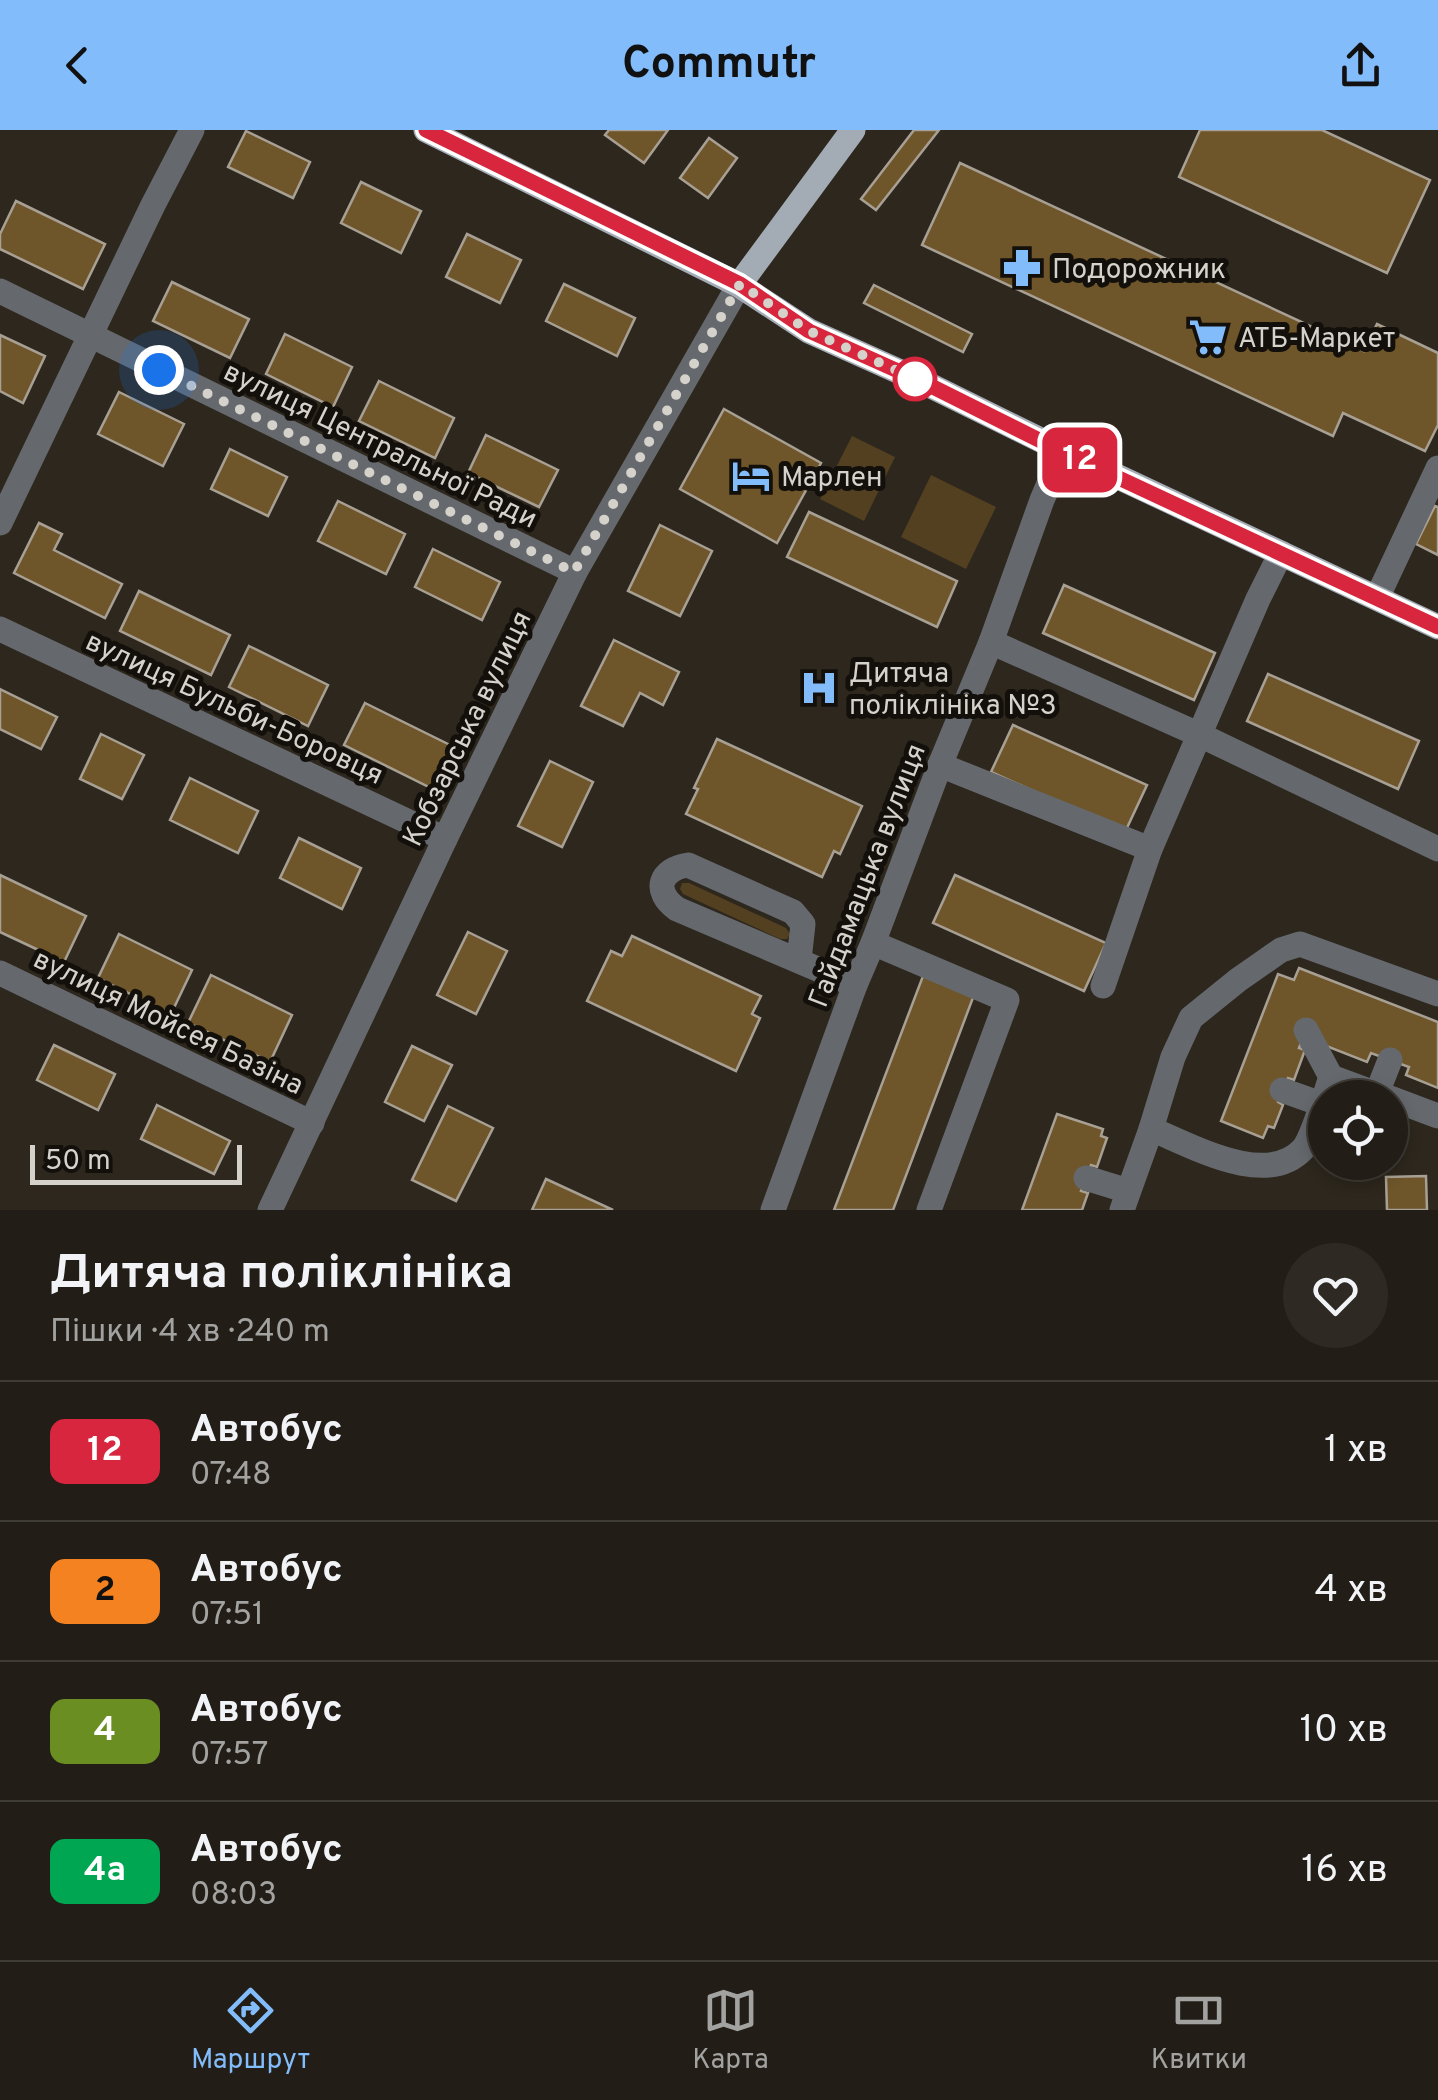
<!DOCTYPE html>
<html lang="uk">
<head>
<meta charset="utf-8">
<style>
	body { margin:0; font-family:Overpass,sans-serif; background:#2e2a23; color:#f1f3f6; height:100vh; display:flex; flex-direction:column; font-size:38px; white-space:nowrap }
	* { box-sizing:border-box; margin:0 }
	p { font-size:32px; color:#a2a2a1 }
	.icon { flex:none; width:55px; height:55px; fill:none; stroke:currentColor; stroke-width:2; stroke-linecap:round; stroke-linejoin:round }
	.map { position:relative; height:1080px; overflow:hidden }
	.panel { display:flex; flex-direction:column; background:#221d16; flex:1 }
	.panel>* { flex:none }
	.badge { padding:0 20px; border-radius:15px; font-size:35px; line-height:65px }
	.tools { position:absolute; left:1308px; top:950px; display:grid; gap:20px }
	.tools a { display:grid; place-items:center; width:100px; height:100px; border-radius:50%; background:#221d16; box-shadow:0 5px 15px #0003,0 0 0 2px #3f3b35; font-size:50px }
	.scale { position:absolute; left:30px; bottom:25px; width:212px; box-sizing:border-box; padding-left:10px; border:5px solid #d5d1cb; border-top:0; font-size:28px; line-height:35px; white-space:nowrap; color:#d5d1cb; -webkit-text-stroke:8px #13100c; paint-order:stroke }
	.you { position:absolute; width:50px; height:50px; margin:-25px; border:8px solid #fff; border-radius:50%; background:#1a73e8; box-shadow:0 0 0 15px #1a73e833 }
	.map>.badge { position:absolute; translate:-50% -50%; box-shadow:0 0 0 5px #fff }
	.round { display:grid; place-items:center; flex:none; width:105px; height:105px; border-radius:52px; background:#2e2a23 }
	.summary { display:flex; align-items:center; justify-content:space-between; height:170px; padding:0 50px }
	h1 { font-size:48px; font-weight:700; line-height:75px }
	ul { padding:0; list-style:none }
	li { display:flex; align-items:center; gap:30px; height:140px; padding:0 50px; border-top:2px solid #3f3b35 }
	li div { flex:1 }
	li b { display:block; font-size:38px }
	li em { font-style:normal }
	li .badge { min-width:110px; font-weight:700; text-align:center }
	header { display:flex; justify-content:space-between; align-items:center; height:130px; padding:0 50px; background:#82bcfa; color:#111; font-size:45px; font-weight:700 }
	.tab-bar { display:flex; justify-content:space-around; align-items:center; height:140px; border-top:2px solid #3f3b35; background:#221d16; font-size:28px; color:#a2a2a1 }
	.tab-bar a { display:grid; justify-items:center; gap:5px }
	.tab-bar .current { color:#82bcfa }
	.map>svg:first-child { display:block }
	.green { fill:#534020 }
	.building { fill:#6e552a; stroke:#a8a094; stroke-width:2.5 }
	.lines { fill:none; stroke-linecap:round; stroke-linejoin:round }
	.minor { stroke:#65696e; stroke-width:25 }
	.major { stroke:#a3abb5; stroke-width:25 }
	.line-casing { stroke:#fff; stroke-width:22 }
	.line { stroke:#d7263d; stroke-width:15 }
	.walk { stroke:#d5d1cb; stroke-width:10; stroke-dasharray:0 18 }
	.stop-dot { fill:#fff; stroke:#d7263d; stroke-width:5 }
	.labels { text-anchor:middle; stroke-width:10; stroke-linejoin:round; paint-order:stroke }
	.poi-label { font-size:28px; fill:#d5d1cb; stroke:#13100c; text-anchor:start }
	.street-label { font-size:28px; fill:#d5d1cb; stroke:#13100c }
</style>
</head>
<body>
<header><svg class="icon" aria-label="back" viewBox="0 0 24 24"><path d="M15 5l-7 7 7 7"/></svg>Commutr<svg class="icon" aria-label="share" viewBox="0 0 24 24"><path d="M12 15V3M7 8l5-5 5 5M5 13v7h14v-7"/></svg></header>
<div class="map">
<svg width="1438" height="1080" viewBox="0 0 1438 1080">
	<rect width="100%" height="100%" fill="#2d271d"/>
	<g class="green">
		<path d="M852,306l43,21 -31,64 -44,-22z"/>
		<path d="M931,345l65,32 -30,62 -65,-32z"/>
		<path d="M682,753h7l97,45 4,6 -3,5h-7l-97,-45 -3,-5z"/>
	</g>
	<g class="building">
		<path d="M609,0h59l-24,33 -39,-28z"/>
		<path d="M914,0h25l-63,80 -15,-11z"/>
		<path d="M1200,0h122l108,50 -43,93 -208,-96z"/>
		<path d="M246,1l64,31 -17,36 -65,-31z"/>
		<path d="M709,8l28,20 -29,40 -28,-20z"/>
		<path d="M960,33l404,188 13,-27 61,29v72l-13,26 -82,-38 -10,23 -411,-191z"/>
		<path d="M361,52l60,29 -20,42 -60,-30z"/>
		<path d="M16,71l89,43 -22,45 -83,-40v-15z"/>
		<path d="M467,104l54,26 -21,43 -54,-26z"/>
		<path d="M172,152l77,37 -19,39 -77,-37z"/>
		<path d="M564,154l71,34 -18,38 -71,-35z"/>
		<path d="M874,155l98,49 -9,18 -99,-49z"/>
		<path d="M285,204l67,33 -19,40 -67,-33z"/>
		<path d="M0,205l45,21 -22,47 -23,-12z"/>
		<path d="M379,251l75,37 -19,40 -76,-37z"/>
		<path d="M119,262l65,32 -21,42 -65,-32z"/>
		<path d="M724,279l97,54 -44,80 -97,-54z"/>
		<path d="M486,305l72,35 -19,37 -71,-34z"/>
		<path d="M230,319l57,28 -19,39 -57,-27z"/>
		<path d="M338,371l67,33 -19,40 -68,-33z"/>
		<path d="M1435,376l3,1v48l-22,-11z"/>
		<path d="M809,382l148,69 -20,46 -150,-70z"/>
		<path d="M39,393l23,11 -8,16 68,34 -17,34 -91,-45z"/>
		<path d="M660,395l52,26 -32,65 -52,-25z"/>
		<path d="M433,419l67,33 -18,38 -67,-33z"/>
		<path d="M1064,455l151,68 -21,47 -151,-67z"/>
		<path d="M139,461l91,44 -19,40 -91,-44z"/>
		<path d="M614,510l65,32 -16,33 -23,-12 -17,33 -42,-20z"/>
		<path d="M249,516l79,39 -20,41 -79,-39z"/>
		<path d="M1268,544l151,67 -21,48 -151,-68z"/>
		<path d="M0,559l57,28 -16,32 -41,-20z"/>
		<path d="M365,573l87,43 -21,42 -87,-43z"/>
		<path d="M1013,595l134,60 -22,47 -134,-60z"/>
		<path d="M101,604l43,21 -22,44 -42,-20z"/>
		<path d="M717,609l145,67 -22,48 -6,-3 -12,26 -136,-63 12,-25 -4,-1z"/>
		<path d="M550,631l43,21 -31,65 -44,-21z"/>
		<path d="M190,648l68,33 -20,42 -68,-33z"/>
		<path d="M299,708l62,30 -19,41 -62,-31z"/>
		<path d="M0,745l86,41 -22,46 -64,-30z"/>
		<path d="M955,745l151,68 -22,48 -151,-68z"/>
		<path d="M468,802l39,19 -31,63 -39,-19z"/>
		<path d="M119,804l73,36 -21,44 -73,-36z"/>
		<path d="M632,806l129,60 -9,18 8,4 -24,53 -149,-70 24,-50 11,5z"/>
		<path d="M1299,838l139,54v66l-32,-13 3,-8 -38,-14 -4,9 -46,-18 -15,-14 -7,18 6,2 -11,30 -6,-2 -6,12 -4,12 5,3 -9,23 -6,-2 -5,12 -42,-17 57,-147 16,6z"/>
		<path d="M211,845l81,40 -22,47 -82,-39z"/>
		<path d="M923,846l51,19 -81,215h-59z"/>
		<path d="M54,915l61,29 -17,36 -61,-30z"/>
		<path d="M412,916l40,19 -28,56 -39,-19z"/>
		<path d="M157,975l73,36 -16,33 -73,-35z"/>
		<path d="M448,976l45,22 -37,73 -44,-21z"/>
		<path d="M1057,984l46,15 -2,7 6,2 -10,29 -6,-2 -10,26 7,2 -6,17h-60z"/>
		<path d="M1426,1046l1,34h-40l-1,-33z"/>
		<path d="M546,1049l67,31h-81z"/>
	</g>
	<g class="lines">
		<g class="minor">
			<path d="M0,161l575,281"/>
			<path d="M0,393l153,-318 39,-75"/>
			<path d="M1377,468l61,-130"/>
			<path d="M0,499l445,210"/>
			<path d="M991,512l209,93 238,114"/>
			<path d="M940,635l210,84"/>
			<path d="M873,813l134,57 -78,210"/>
			<path d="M799,830l4,-36 -10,-12 -105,-47c-28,4 -36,26 -11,44l178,76"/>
			<path d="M0,843l312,150"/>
			<path d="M1103,856l47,-137 108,-250 23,-46"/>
			<path d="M1306,900l25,47 57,21"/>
			<path d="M1282,960l39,14"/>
			<path d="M1377,963l13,-33"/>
			<path d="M1390,968l48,18"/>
			<path d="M1151,999l22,-72 18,-39 47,-38 43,-30 19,-6 138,50"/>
			<path d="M1086,1048l42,13"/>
			<path d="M270,1080l175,-371 130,-267 164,-287"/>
			<path d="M773,1080l82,-225 18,-42 67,-178 51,-123 51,-142 21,-49"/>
			<path d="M1122,1080l29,-81c40,16 115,60 152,20 10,-12 22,-55 28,-72"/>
		</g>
		<g class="major">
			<path d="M426,0l313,155 70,46 118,53 136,67 375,176"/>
			<path d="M739,155l114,-155"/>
		</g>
	</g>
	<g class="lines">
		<g class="line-casing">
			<path id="line" d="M426,0l314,154 69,47 118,53 136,68 375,175"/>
		</g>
		<use href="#line" class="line"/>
		<path class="walk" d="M159,240l415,202 166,-288 69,47 118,53 -12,-5"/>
	</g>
	<defs>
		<g id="pharmacy-bare" transform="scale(3)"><path d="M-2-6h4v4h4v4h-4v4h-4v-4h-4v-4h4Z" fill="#82bcfa" stroke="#13100c" stroke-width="2.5" paint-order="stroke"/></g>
		<g id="supermarket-bare" transform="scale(3)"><path d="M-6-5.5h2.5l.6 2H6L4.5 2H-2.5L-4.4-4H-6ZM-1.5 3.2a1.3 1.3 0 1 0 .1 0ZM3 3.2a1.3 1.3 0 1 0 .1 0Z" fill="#82bcfa" stroke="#13100c" stroke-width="2.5" paint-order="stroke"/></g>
		<g id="hotel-bare" transform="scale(3)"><path d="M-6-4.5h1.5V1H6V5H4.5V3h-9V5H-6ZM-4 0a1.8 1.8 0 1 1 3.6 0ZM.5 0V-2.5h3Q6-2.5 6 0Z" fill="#82bcfa" stroke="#13100c" stroke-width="2.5" paint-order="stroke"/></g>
		<g id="hospital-bare" transform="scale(3)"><path d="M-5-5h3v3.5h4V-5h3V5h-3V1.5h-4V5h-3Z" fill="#82bcfa" stroke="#13100c" stroke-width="2.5" paint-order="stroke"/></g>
	</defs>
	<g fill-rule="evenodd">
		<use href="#pharmacy-bare" x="1022" y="138"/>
		<use href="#supermarket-bare" x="1208" y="207"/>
		<use href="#hotel-bare" x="751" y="346"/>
		<use href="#hospital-bare" x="819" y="558"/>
	</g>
	<circle class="stop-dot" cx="915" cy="249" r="20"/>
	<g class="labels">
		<g class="poi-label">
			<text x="1052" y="148">Подорожник</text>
			<text x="1238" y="217">АТБ-Маркет</text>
			<text x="781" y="356">Марлен</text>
			<text x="849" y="552">Дитяча<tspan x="849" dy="32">поліклініка №3</tspan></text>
		</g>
		<g class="street-label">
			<text transform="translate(381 314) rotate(26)" y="10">вулиця Центральної Ради</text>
			<text transform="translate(235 577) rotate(25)" y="10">вулиця Бульби-Боровця</text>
			<text transform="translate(466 598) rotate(-64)" y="10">Кобзарська вулиця</text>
			<text transform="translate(866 745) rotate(-69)" y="10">Гайдамацька вулиця</text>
			<text transform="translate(169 891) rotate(26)" y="10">вулиця Мойсея Базіна</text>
		</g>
	</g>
</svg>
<div class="tools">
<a><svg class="icon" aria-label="locate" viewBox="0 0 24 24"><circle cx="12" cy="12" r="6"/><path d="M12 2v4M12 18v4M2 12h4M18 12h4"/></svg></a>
</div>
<div class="scale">50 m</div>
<div class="you" style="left:159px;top:240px"></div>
<b class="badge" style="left:1080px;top:330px;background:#d7263d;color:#fff">12</b>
</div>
<section class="panel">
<div class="summary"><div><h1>Дитяча поліклініка</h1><p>Пішки · 4 хв · 240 m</p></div><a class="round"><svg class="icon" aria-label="heart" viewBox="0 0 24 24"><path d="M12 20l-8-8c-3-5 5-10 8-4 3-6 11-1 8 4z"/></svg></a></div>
<ul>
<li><span class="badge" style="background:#d7263d;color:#fff">12</span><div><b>Автобус</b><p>07:48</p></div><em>1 хв</em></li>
<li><span class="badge" style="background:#f58220;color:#111">2</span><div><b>Автобус</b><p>07:51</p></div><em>4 хв</em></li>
<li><span class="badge" style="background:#6b8e23;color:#fff">4</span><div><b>Автобус</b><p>07:57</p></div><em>10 хв</em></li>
<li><span class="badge" style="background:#00a651;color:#fff">4а</span><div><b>Автобус</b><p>08:03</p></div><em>16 хв</em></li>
</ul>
</section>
<nav class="tab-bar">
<a class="current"><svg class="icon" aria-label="directions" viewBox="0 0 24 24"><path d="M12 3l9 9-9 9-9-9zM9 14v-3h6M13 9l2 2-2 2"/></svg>Маршрут</a>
<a><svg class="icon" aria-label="map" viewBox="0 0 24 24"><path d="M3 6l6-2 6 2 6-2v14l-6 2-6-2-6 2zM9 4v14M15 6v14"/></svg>Карта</a>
<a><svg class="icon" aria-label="tickets" viewBox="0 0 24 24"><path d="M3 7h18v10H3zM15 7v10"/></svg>Квитки</a>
</nav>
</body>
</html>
